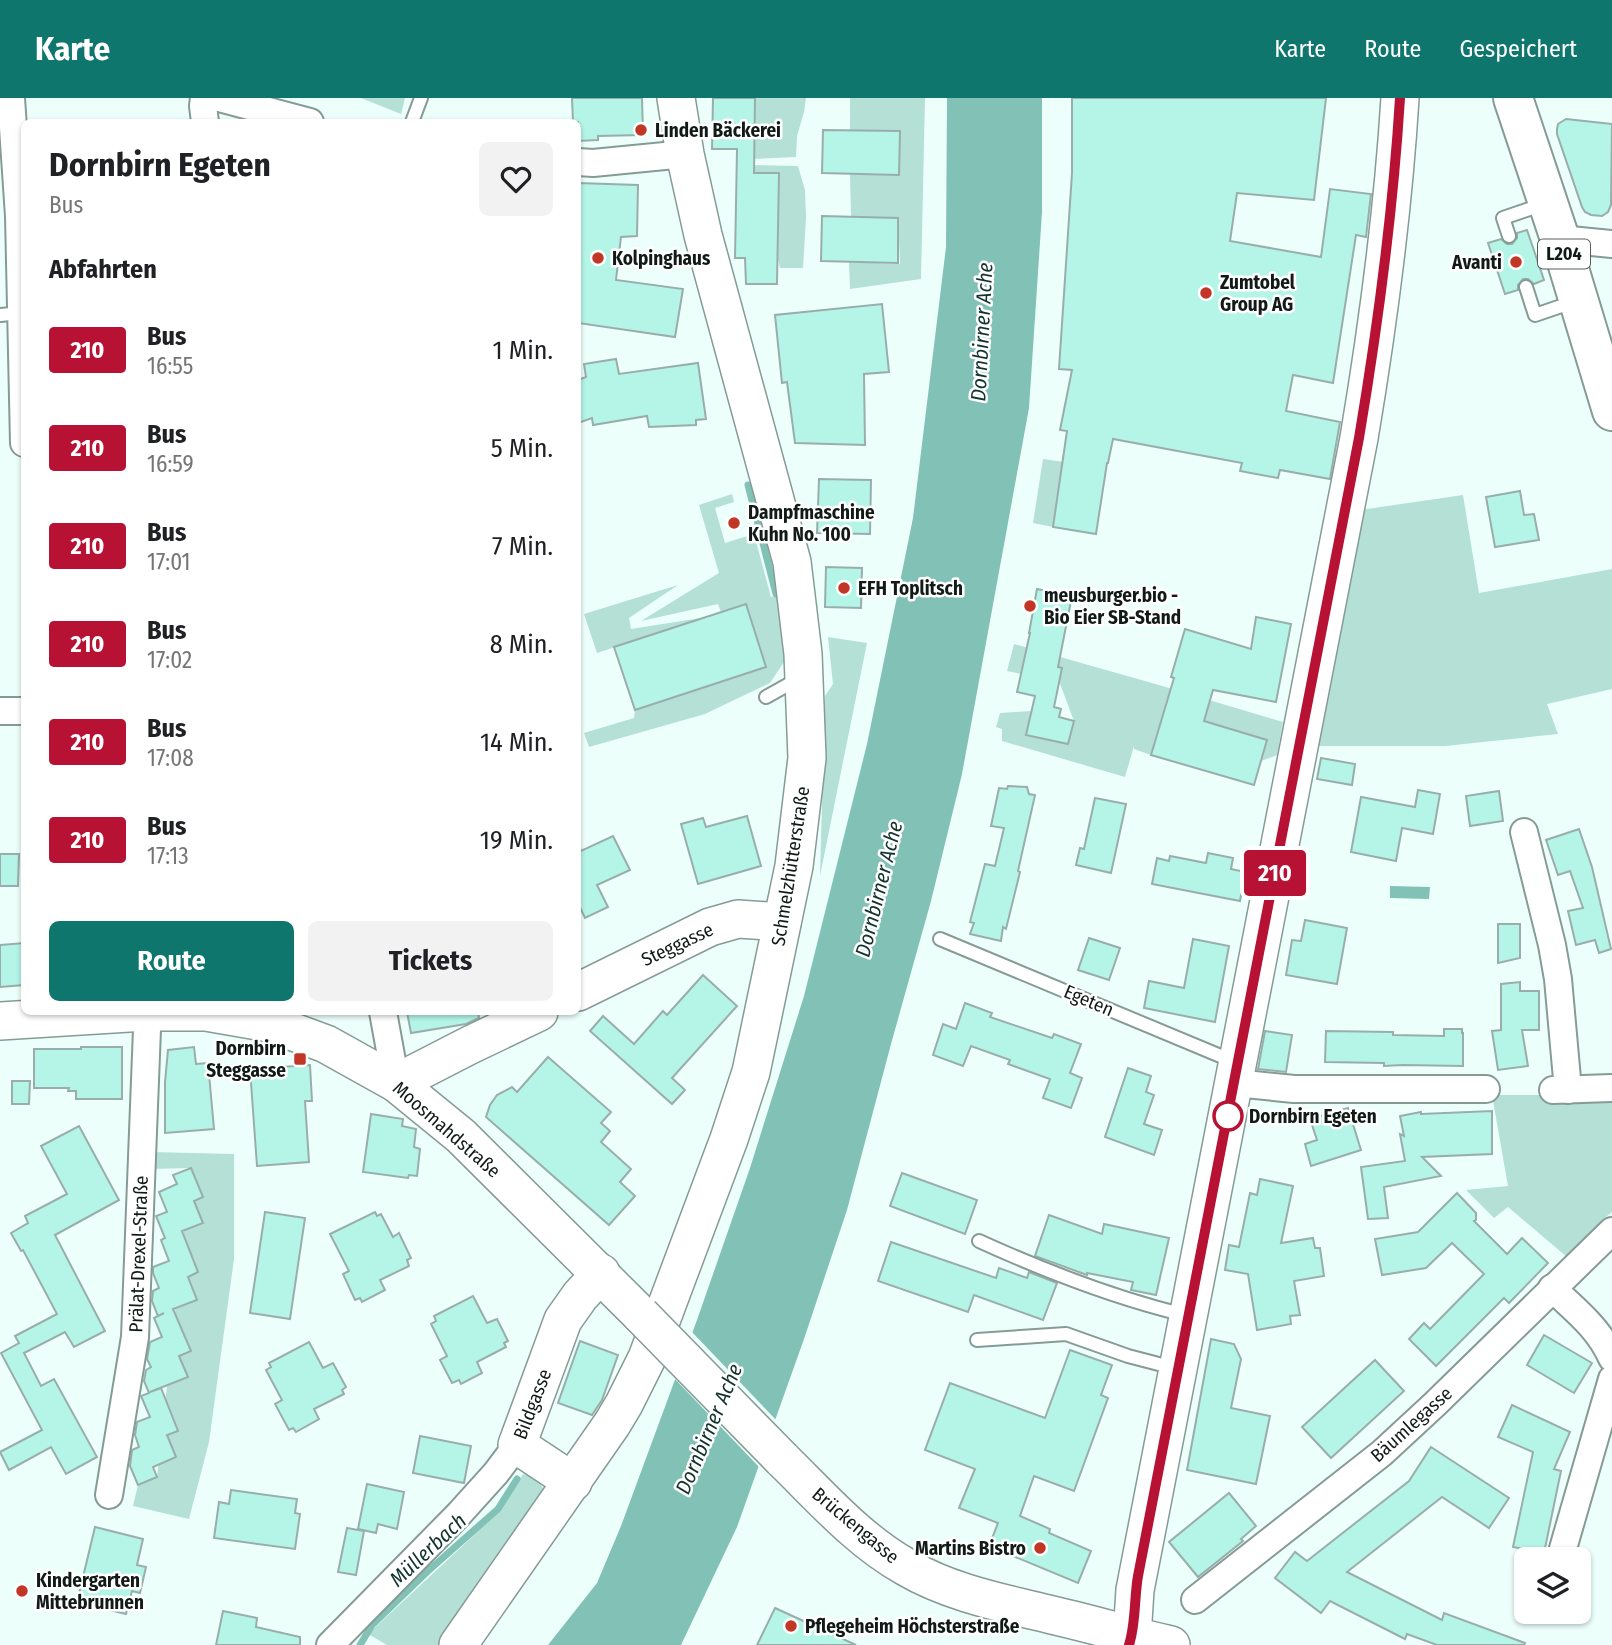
<!DOCTYPE html>
<html lang="de">
<head>
<meta charset="utf-8">
<style>
	body { margin:0; font-family:"Fira Sans Condensed",sans-serif; background:#f2f2f2; color:#202124; height:100vh; display:flex; flex-direction:column; font-size:26px; white-space:nowrap }
	* { box-sizing:border-box; margin:0 }
	p { font-size:23px; color:#757577 }
	.icon { flex:none; width:38px; height:38px; fill:none; stroke:currentColor; stroke-width:2; stroke-linecap:round; stroke-linejoin:round }
	.map { position:relative; flex:1; overflow:hidden }
	.side { position:absolute; left:21px; top:21px; width:560px; height:896px; display:flex; flex-direction:column; background:#fff; border-radius:10px; box-shadow:0 2px 5px #0004 }
	.side>* { flex:none }
	.badge { padding:0 14px; border-radius:5px; font-size:24px; line-height:46px }
	.fabs { position:absolute; left:1514px; top:1449px; display:grid; gap:14px }
	.fabs a { display:grid; place-items:center; width:77px; height:77px; border-radius:10px; background:#fff; box-shadow:0 2px 5px #0004; font-size:35px }
	.map>.badge { position:absolute; translate:-50% -50%; box-shadow:0 0 0 4px #fff }
	h2 { padding:0 28px; font-size:26px; line-height:63px }
	.round { display:grid; place-items:center; flex:none; width:74px; height:74px; border-radius:10px; background:#f2f2f2 }
	.headline { display:flex; align-items:center; justify-content:space-between; height:119px; padding:0 28px }
	h1 { font-size:33px; font-weight:700; line-height:52px }
	.action { display:flex; gap:14px; margin-top:auto; padding:14px 28px }
	.action a { flex:1; height:80px; border-radius:10px; background:#0f766e; color:#fff; font-size:28px; font-weight:700; line-height:80px; text-align:center }
	.action a+a { background:#f2f2f2; color:#202124 }
	ul { padding:0; list-style:none }
	li { display:flex; align-items:center; gap:21px; height:98px; padding:0 28px }
	li div { flex:1 }
	li b { display:block; font-size:26px }
	li em { font-style:normal }
	li .badge { min-width:77px; font-weight:700; text-align:center }
	header { display:flex; align-items:center; gap:42px; box-sizing:border-box; height:98px; padding:0 35px; background:#0f766e; color:#fff }
	header strong { font-size:33px }
	nav { display:flex; gap:38px; margin-inline-start:auto; font-size:24px }
	.map>svg:first-child { display:block }
	.green { fill:#b4e0d6 }
	.water { fill:#82c1b5 }
	.pier { fill:#edfffb }
	.lines { fill:none; stroke-linecap:round; stroke-linejoin:round }
	.stream { stroke:#82c1b5; stroke-width:7 }
	.building { fill:#b4f5e7; stroke:#99aeaa; stroke-width:2 }
	.lane-casing { stroke:#869b96; stroke-width:16 }
	.street-casing { stroke:#869b96; stroke-width:30 }
	.secondary-casing { stroke:#869b96; stroke-width:40 }
	.primary-casing { stroke:#869b96; stroke-width:42 }
	.lane { stroke:#fff; stroke-width:12 }
	.street { stroke:#fff; stroke-width:26 }
	.secondary { stroke:#fff; stroke-width:37 }
	.primary { stroke:#fff; stroke-width:38 }
	.secondary-bridge-casing { stroke:#869b96; stroke-width:40; stroke-linecap:butt }
	.secondary-bridge { stroke:#fff; stroke-width:37 }
	.line-casing { stroke:#fff; stroke-width:16 }
	.line { stroke:#b71234; stroke-width:10 }
	.poi-dot { fill:#c23625; stroke:#fff; stroke-width:2.5 }
	.stop-dot { fill:#fff; stroke:#b71234; stroke-width:3.5 }
	.labels { text-anchor:middle; stroke-width:5; stroke-linejoin:round; paint-order:stroke }
	.shield { fill:#fff; stroke:#595f5d; stroke-width:2 }
	.shield-label { font-size:18px; font-weight:bold; fill:#121a18 }
	.poi-label { font-size:19px; font-weight:bold; fill:#121a18; stroke:#fff; text-anchor:start }
	.street-label { font-size:19px; fill:#121a18; stroke:#fff }
	.stop-label { font-size:19px; font-weight:bold; fill:#121a18; stroke:#fff; text-anchor:start }
	.water-label { font-size:21px; font-style:italic; fill:#13332d; stroke:#fff }
</style>
</head>
<body>
<header>
<strong>Karte</strong>
<nav><a>Karte</a><a>Route</a><a>Gespeichert</a></nav>
</header>
<div class="map">
<svg width="1612" height="1547" viewBox="0 0 1612 1547">
	<rect width="100%" height="100%" fill="#edfffb"/>
	<g class="green">
		<path d="M361,0h44l-4,16z"/>
		<path d="M755,0h51l-2,14 -7,24 -1,21 -42,2z"/>
		<path d="M850,0h75l-4,181 -71,10 -1,-27 51,2 -2,-46 -47,-1 -1,-43 49,1 -49,-45z"/>
		<path d="M746,67l52,1 7,24 1,27 -3,51h-23l-2,-9 1,-85 -32,-1z"/>
		<path d="M1043,361l21,3 -11,65 -20,-4z"/>
		<path d="M732,396l2,8 -19,6 10,35 29,-9 17,63 10,-3 5,65 -16,24 -65,31 -116,33 -5,-14 50,-15 1,-8 131,-43 -21,-62 -24,7 -3,-8 -77,17 78,-48 -20,-68z"/>
		<path d="M1463,397l16,98 133,-24v120l-65,15 11,30 -113,12h-129l44,-236z"/>
		<path d="M678,487l-49,33 2,11 76,-12 -110,36 -13,-39z"/>
		<path d="M828,539l39,6 -47,233 5,-180 8,-12z"/>
		<path d="M1014,546l138,39 131,39 -6,33 -16,6 -110,-6 -17,-6v-3l-9,31 -123,-36v-12l-6,-2 4,-14 31,-2 -5,24 42,9 6,-23 -15,-40 3,-13 -37,-9 -4,15 -14,-3z"/>
		<path d="M1492,997h120v117l-11,9 -34,36 -59,-50 -14,11 -28,-28 42,-4z"/>
		<path d="M150,1054l84,2v105l-25,183 -20,77 -56,-13 5,-21 19,-8 34,-309 -40,1z"/>
		<path d="M523,1376c11,2 16,6 21,16l-102,155h-55l-19,-11 132,-123z"/>
	</g>
	<g class="water">
		<path d="M947,0h95v114l-13,196 -67,366 -31,127 -40,143 -44,166 -43,129 -67,188 -56,118h-133l49,-62 24,-57 76,-206 53,-152 54,-172 63,-252 46,-226 33,-271z"/>
		<path d="M1390,788l40,1 -1,12 -39,-1z"/>
	</g>
	<path class="pier" d="M690,1232l88,92 -17,47 -88,-92z"/>
	<g class="lines">
		<g class="stream">
			<path d="M748,387l28,109"/>
			<path d="M360,1547l12,-20 56,-54 70,-62 19,-30"/>
		</g>
	</g>
	<g class="building">
		<path d="M572,0h70l1,37 -45,1v4l-20,1v-19h-5z"/>
		<path d="M713,0h42l-1,75h25l-2,111h-31l-1,-26h-10l2,-109h-25z"/>
		<path d="M1072,0h254l-12,102 -77,-7 -7,48 91,16 9,-68 41,5 -5,43 -10,-2 -23,148 -40,-8 -7,36 54,11 -10,57 -50,-9 -2,8 -38,-7 2,-8 -129,-24 -5,24h-1l-11,71 -43,-7 14,-96 -7,-1 12,-60 -13,-1 13,-196z"/>
		<path d="M1566,21l46,5 -1,81 -3,7 -6,4 -11,-1 -6,-3 -3,-5 -25,-73v-5l1,-5z"/>
		<path d="M823,32l77,1 -1,44 -77,-2z"/>
		<path d="M578,85l60,2 -1,51 -16,1 -5,43 67,9 -8,48 -97,-14z"/>
		<path d="M822,118l76,2v45l-77,-2z"/>
		<path d="M1527,132l17,50 -10,4 -6,-5h-5l-5,6v5l-13,4 -17,-51 13,-4 6,5h5l5,-6v-5z"/>
		<path d="M882,206l7,68 -25,2 1,71 -70,-2 -8,-61 -5,1 -7,-68z"/>
		<path d="M616,261l3,15 79,-11 8,56 -10,1v5l-47,2 -2,-11 -54,9 -1,-7 -14,5v-43l8,-3 -2,-13z"/>
		<path d="M819,381l52,1 -1,54 -53,-1z"/>
		<path d="M1520,393l4,24 10,-1 5,26 -44,7 -9,-50z"/>
		<path d="M826,469l36,1 -1,40 -36,-1z"/>
		<path d="M1037,491l35,7 -14,71 4,1 -8,39 7,2 -2,8 15,4 -6,23 -42,-9 9,-39 -18,-4 13,-59h-1z"/>
		<path d="M746,506l20,63 -131,43 -21,-63z"/>
		<path d="M1256,519l35,7 -15,78 -63,-12 -9,31 63,19 -13,45 -103,-30 23,-77 -3,-1 14,-48 66,20z"/>
		<path d="M1321,660l34,6 -3,21 -35,-6z"/>
		<path d="M1008,688l19,1 2,7 6,1 -17,76 2,1 -14,57 -3,-2 -2,14 -31,-7 4,-11 -4,-1 15,-58 10,2 9,-38 -13,-2 8,-38 8,1z"/>
		<path d="M1418,692l22,4 -7,40 -31,-6 -6,33 -45,-9 10,-55 54,10z"/>
		<path d="M1499,693l4,30 -33,5 -4,-30z"/>
		<path d="M1095,700l31,6 -15,69 -35,-8 4,-17 4,1z"/>
		<path d="M747,718l14,50 -63,18 -17,-60 22,-6 3,9z"/>
		<path d="M1579,731l13,38 19,82 -12,4 -4,-13 -19,5 -8,-34 15,-3 -13,-37 -12,4 -12,-35z"/>
		<path d="M613,738l17,34 -33,15 11,22 -23,11 -7,-15v-60l3,8z"/>
		<path d="M1208,755l25,5 -2,11 14,3 -5,29 -88,-17 5,-26 12,3 1,-5 36,7z"/>
		<path d="M0,756h19l-1,32h-18z"/>
		<path d="M1305,822l42,8 -10,56 -51,-9 6,-35 9,1z"/>
		<path d="M1498,826h22v34l-22,5z"/>
		<path d="M1089,840l31,10 -11,32 -31,-10z"/>
		<path d="M1193,841l36,7 -14,76 -71,-14 5,-27 35,7z"/>
		<path d="M24,845v42l-24,2v-42z"/>
		<path d="M703,877l34,31 -65,72 13,12 -13,14 -82,-73 13,-15 31,28 29,-33 4,4z"/>
		<path d="M1520,884v9h19v39h-17l6,36 -30,4 -6,-39 9,-1v-46z"/>
		<path d="M965,905l27,10 -2,4 62,21 2,-4 27,10 -11,29 12,5 -11,30 -28,-10 7,-19 -42,-15 2,-4 -39,-14 -8,20 -30,-11 10,-31 13,5z"/>
		<path d="M407,914h71l1,6 -13,6 -55,9z"/>
		<path d="M1444,931h18v4h1v33l-60,-1 -19,1v-3l-59,-1 1,-31 67,1v3l51,1z"/>
		<path d="M1265,933l27,4 -6,37 -28,-3z"/>
		<path d="M81,949h41v52h-46v-8h-8l1,-3h-35v-39h47z"/>
		<path d="M194,949l2,17 12,-1 6,66 -49,4v-51l3,-32z"/>
		<path d="M548,959l63,55 -10,11 9,8 -9,11 30,27 -11,13 15,14 -26,29 -123,-108 4,-12 7,-10 15,-8 5,5z"/>
		<path d="M310,967l2,36h-7l4,61 -52,4 -7,-97z"/>
		<path d="M1128,970l23,8 -5,16 8,3 -10,29 18,6 -8,25 -49,-18z"/>
		<path d="M12,983h18l-1,23h-17z"/>
		<path d="M1348,1010l13,42 -50,16 -6,-22 12,-4 -7,-21z"/>
		<path d="M1492,1013v43l-70,3 19,19 -57,11 4,31 -20,1 -7,-52 44,-6 -5,-27 4,2 -4,-20 21,-4v2z"/>
		<path d="M371,1016l32,5 -1,7 14,3 -2,18 6,2 -3,27 -8,-1 -1,3 -45,-6z"/>
		<path d="M79,1028l40,74 -64,35 50,96 -31,16 -9,-15 -41,21 17,33 13,-7 43,78 -31,17 -15,-27 -42,23 -9,-18 42,-22 -41,-77 18,-10 -4,-7 42,-22 -34,-64 -2,1 -10,-18 17,-10 -3,-7 42,-22 -26,-48z"/>
		<path d="M191,1070l12,29 -9,4 9,22 -21,8 16,41 -10,5 9,23 -24,9 18,42 -12,5 9,21 -38,15 11,-4 4,10 13,33 -11,4 9,22 -23,10 4,10 -19,8 -8,-19 2,-16 7,-3 -4,-12 2,-13 13,-5 -9,-21 8,-3 -5,-12 2,-11 5,-3 -4,-8 3,-17 12,-5 -8,-19 10,-5 -6,3 -6,-15 1,-10 6,-3 -6,-15v-6l16,-6 -8,-21 4,-2 -9,-22 11,-4 -8,-20 18,-8 -4,-9z"/>
		<path d="M902,1075l75,27 -12,34 -75,-28z"/>
		<path d="M1260,1081l33,7 -12,57 32,-5 2,10h5l4,28 -30,5 6,34 -10,1 1,8 -34,6 -9,-56 -23,-4 4,-25 10,2 11,-54 7,2z"/>
		<path d="M1457,1095l19,20v7l-2,1 33,33 15,-16 26,25 -39,40 -5,-5 -68,68 -27,-27 15,-16 6,6 54,-55 -32,-31 -26,25 -44,7 -7,-36 43,-7z"/>
		<path d="M265,1114l40,6 -15,101 -40,-6z"/>
		<path d="M375,1114l2,4 4,-2 12,23 6,-4 12,25 -4,2 2,6 -29,14 5,10 -23,12 -2,-4 -5,2 -12,-26 6,-3 -19,-37z"/>
		<path d="M1049,1117l53,19 2,-10 65,14 -13,57 -25,-5 2,-8 -46,-9v2l-52,-19z"/>
		<path d="M891,1144l105,36 3,-10 28,10 2,-6 28,11 -14,37 -69,-25 -6,17 -90,-31z"/>
		<path d="M473,1198l14,27 10,-4 11,22 -4,2 2,4 -29,15 5,11 -21,11 -2,-4 -7,3 -12,-23 7,-4 -16,-32 5,-3 -2,-5z"/>
		<path d="M1544,1237l48,28 -18,30 -47,-28z"/>
		<path d="M1211,1241l23,5 7,15 -10,49 39,8 -14,68 -69,-14z"/>
		<path d="M580,1243l38,14 -16,45 -10,15 -34,-12z"/>
		<path d="M309,1244l14,26 10,-5 13,24 -4,3 2,4 -30,15 5,10 -23,13 -3,-4 -4,2 -14,-26 7,-4 -16,-30 5,-3 -2,-4z"/>
		<path d="M1070,1252l42,15 -11,30 7,3 -34,93 -40,-15 -14,40 30,13 -1,4 42,18 -13,32 -89,-37 9,-23 -39,-15 16,-39 -50,-19 25,-67 95,35z"/>
		<path d="M1375,1262l29,31 -73,67 -29,-31z"/>
		<path d="M1512,1307l58,27 -16,37 7,2 -17,82 -31,-6 20,-95 -35,-15z"/>
		<path d="M420,1338l51,10 -7,37 -51,-10z"/>
		<path d="M1431,1349l78,51 -20,30 -47,-31 -95,75 95,48 2,-7 81,30 -1,2h-87l-30,-11 -2,5 -75,-38 -9,12 -46,-35 20,-26 12,9 102,-80z"/>
		<path d="M367,1386l37,8 -7,37 -19,-5 -2,9 -18,-4z"/>
		<path d="M231,1392l66,9 -2,14 5,1 -5,35 -81,-11 5,-36 10,2z"/>
		<path d="M1229,1395l27,33 -15,13 2,2 -45,36 -29,-35z"/>
		<path d="M95,1429l48,12 -6,26 9,2 -6,26 -8,-2 -6,23 -49,-12z"/>
		<path d="M347,1430l17,3 -8,44 -18,-3z"/>
		<path d="M775,1510l81,37h-99z"/>
		<path d="M223,1513l34,7 -1,9 44,10v8h-84z"/>
	</g>
	<g class="lines">
		<g class="lane-casing">
			<g id="lane">
				<path d="M412,24l9,-24"/>
				<path d="M1509,138l-6,-18 41,-14"/>
				<path d="M1526,189l9,28 41,-14"/>
				<path d="M0,217l22,-2"/>
				<path d="M766,599l34,-19"/>
				<path d="M940,841l295,123"/>
				<path d="M979,1143c66,30 135,57 206,74"/>
				<path d="M977,1242l89,-6 62,22 46,12"/>
			</g>
		</g>
		<g class="street-casing">
			<g id="street">
				<path d="M11,0l8,118 5,227"/>
				<path d="M204,0l-1,8 2,16"/>
				<path d="M219,0l91,24"/>
				<path d="M578,64l15,1 92,-9"/>
				<path d="M1560,141l52,5"/>
				<path d="M0,613h24"/>
				<path d="M1524,734l28,113 6,34 10,111"/>
				<path d="M383,914l13,71"/>
				<path d="M1235,985l59,6h192"/>
				<path d="M1553,992l59,-2"/>
				<path d="M1552,1190c24,23 46,39 60,70"/>
				<path d="M109,1397l26,-158 12,-308 -2,-17"/>
				<path d="M1560,1461l52,-180"/>
				<path d="M1195,1502l187,-147 53,-49 177,-173"/>
				<path d="M330,1547l129,-131 37,-41 21,-28"/>
			</g>
		</g>
		<g class="secondary-casing">
			<g id="secondary">
				<path d="M578,894l132,-65 28,-8 44,3"/>
				<path d="M0,923l145,-9h61l63,11 57,21 70,39 65,53 180,179"/>
				<path d="M396,985l74,-38 69,-33"/>
				<path d="M782,1361c39,38 76,81 124,108 44,26 97,36 146,48 40,9 79,21 119,30"/>
				<path d="M573,1384l-56,-37 46,-125 17,-24 21,-23"/>
				<path d="M458,1547l154,-221 12,-20 23,-46 82,-219 22,-67 43,-206 13,-108 -4,-104 -11,-92 -89,-327 -18,-81 -9,-56"/>
				<path d="M1129,1547l3,-9 3,-46 224,-1152c19,-113 34,-226 41,-340"/>
			</g>
		</g>
		<g class="primary-casing">
			<path id="primary" d="M1513,0l47,141 52,172"/>
		</g>
		<use href="#lane" class="lane"/>
		<use href="#street" class="street"/>
		<use href="#secondary" class="secondary"/>
		<use href="#primary" class="primary"/>
		<g class="secondary-bridge-casing">
			<path id="secondary-bridge" d="M641,1217l141,144"/>
		</g>
		<use href="#secondary-bridge" class="secondary-bridge"/>
	</g>
	<g class="lines">
		<g class="line-casing">
			<path id="line" d="M1129,1547c7,-22 5,-46 9,-69l221,-1138c19,-113 34,-226 41,-340"/>
		</g>
		<use href="#line" class="line"/>
	</g>
	<g class="poi-dot">
		<circle cx="641" cy="32" r="7"/>
		<circle cx="598" cy="160" r="7"/>
		<circle cx="1516" cy="164" r="7"/>
		<circle cx="1206" cy="195" r="7"/>
		<circle cx="734" cy="425" r="7"/>
		<circle cx="844" cy="490" r="7"/>
		<circle cx="1030" cy="508" r="7"/>
		<rect x="293" y="954" width="14" height="14" rx="3.5"/>
		<circle cx="1040" cy="1450" r="7"/>
		<circle cx="22" cy="1493" r="7"/>
		<circle cx="791" cy="1528" r="7"/>
	</g>
	<circle class="stop-dot" cx="1228" cy="1018" r="14"/>
	<g class="labels">
		<rect class="shield" x="1538" y="141.5" width="52" height="29" rx="5"/>
		<g class="shield-label">
			<text x="1564" y="162">L204</text>
		</g>
		<g class="poi-label">
			<text x="655" y="39">Linden Bäckerei</text>
			<text x="612" y="167">Kolpinghaus</text>
			<text x="1502" y="171" text-anchor="end">Avanti</text>
			<text x="1220" y="191">Zumtobel<tspan x="1220" dy="22">Group AG</tspan></text>
			<text x="748" y="421">Dampfmaschine<tspan x="748" dy="22">Kuhn No. 100</tspan></text>
			<text x="858" y="497">EFH Toplitsch</text>
			<text x="1044" y="504">meusburger.bio -<tspan x="1044" dy="22">Bio Eier SB-Stand</tspan></text>
			<text x="286" y="957" text-anchor="end">Dornbirn<tspan x="286" dy="22">Steggasse</tspan></text>
			<text x="1026" y="1457" text-anchor="end">Martins Bistro</text>
			<text x="36" y="1489">Kindergarten<tspan x="36" dy="22">Mittebrunnen</tspan></text>
			<text x="805" y="1535">Pflegeheim Höchsterstraße</text>
		</g>
		<g class="street-label">
			<text transform="translate(790 768) rotate(-81)" y="7">Schmelzhütterstraße</text>
			<text transform="translate(677 846) rotate(-25)" y="7">Steggasse</text>
			<text transform="translate(1089 902) rotate(23)" y="7">Egeten</text>
			<text transform="translate(447 1031) rotate(41)" y="7">Moosmahdstraße</text>
			<text transform="translate(138 1156) rotate(-88)" y="7">Prälat-Drexel-Straße</text>
			<text transform="translate(532 1306) rotate(-69)" y="7">Bildgasse</text>
			<text transform="translate(1411 1326) rotate(-42)" y="7">Bäumlegasse</text>
			<text transform="translate(856 1427) rotate(40)" y="7">Brückengasse</text>
		</g>
		<g class="stop-label">
			<text x="1249" y="1025">Dornbirn Egeten</text>
		</g>
		<g class="water-label">
			<text transform="translate(982 234) rotate(-87)" y="7">Dornbirner Ache</text>
			<text transform="translate(879 791) rotate(-76)" y="7">Dornbirner Ache</text>
			<text transform="translate(709 1331) rotate(-67)" y="7">Dornbirner Ache</text>
			<text transform="translate(428 1452) rotate(-43)" y="7">Müllerbach</text>
		</g>
	</g>
</svg>
<div class="fabs">
<a><svg class="icon" aria-label="layers" viewBox="0 0 24 24"><path d="M12 4l9 5-9 5-9-5zM3 14l9 5 9-5"/></svg></a>
</div>
<b class="badge" style="left:1275px;top:775px;background:#b71234;color:#fff">210</b>
<section class="side">
<div class="headline"><div><h1>Dornbirn Egeten</h1><p>Bus</p></div><a class="round"><svg class="icon" aria-label="heart" viewBox="0 0 24 24"><path d="M12 20l-8-8c-3-5 5-10 8-4 3-6 11-1 8 4z"/></svg></a></div>
<h2>Abfahrten</h2>
<ul>
<li><span class="badge" style="background:#b71234;color:#fff">210</span><div><b>Bus</b><p>16:55</p></div><em>1 Min.</em></li>
<li><span class="badge" style="background:#b71234;color:#fff">210</span><div><b>Bus</b><p>16:59</p></div><em>5 Min.</em></li>
<li><span class="badge" style="background:#b71234;color:#fff">210</span><div><b>Bus</b><p>17:01</p></div><em>7 Min.</em></li>
<li><span class="badge" style="background:#b71234;color:#fff">210</span><div><b>Bus</b><p>17:02</p></div><em>8 Min.</em></li>
<li><span class="badge" style="background:#b71234;color:#fff">210</span><div><b>Bus</b><p>17:08</p></div><em>14 Min.</em></li>
<li><span class="badge" style="background:#b71234;color:#fff">210</span><div><b>Bus</b><p>17:13</p></div><em>19 Min.</em></li>
</ul>
<div class="action"><a>Route</a><a>Tickets</a></div>
</section>
</div>
</body>
</html>
